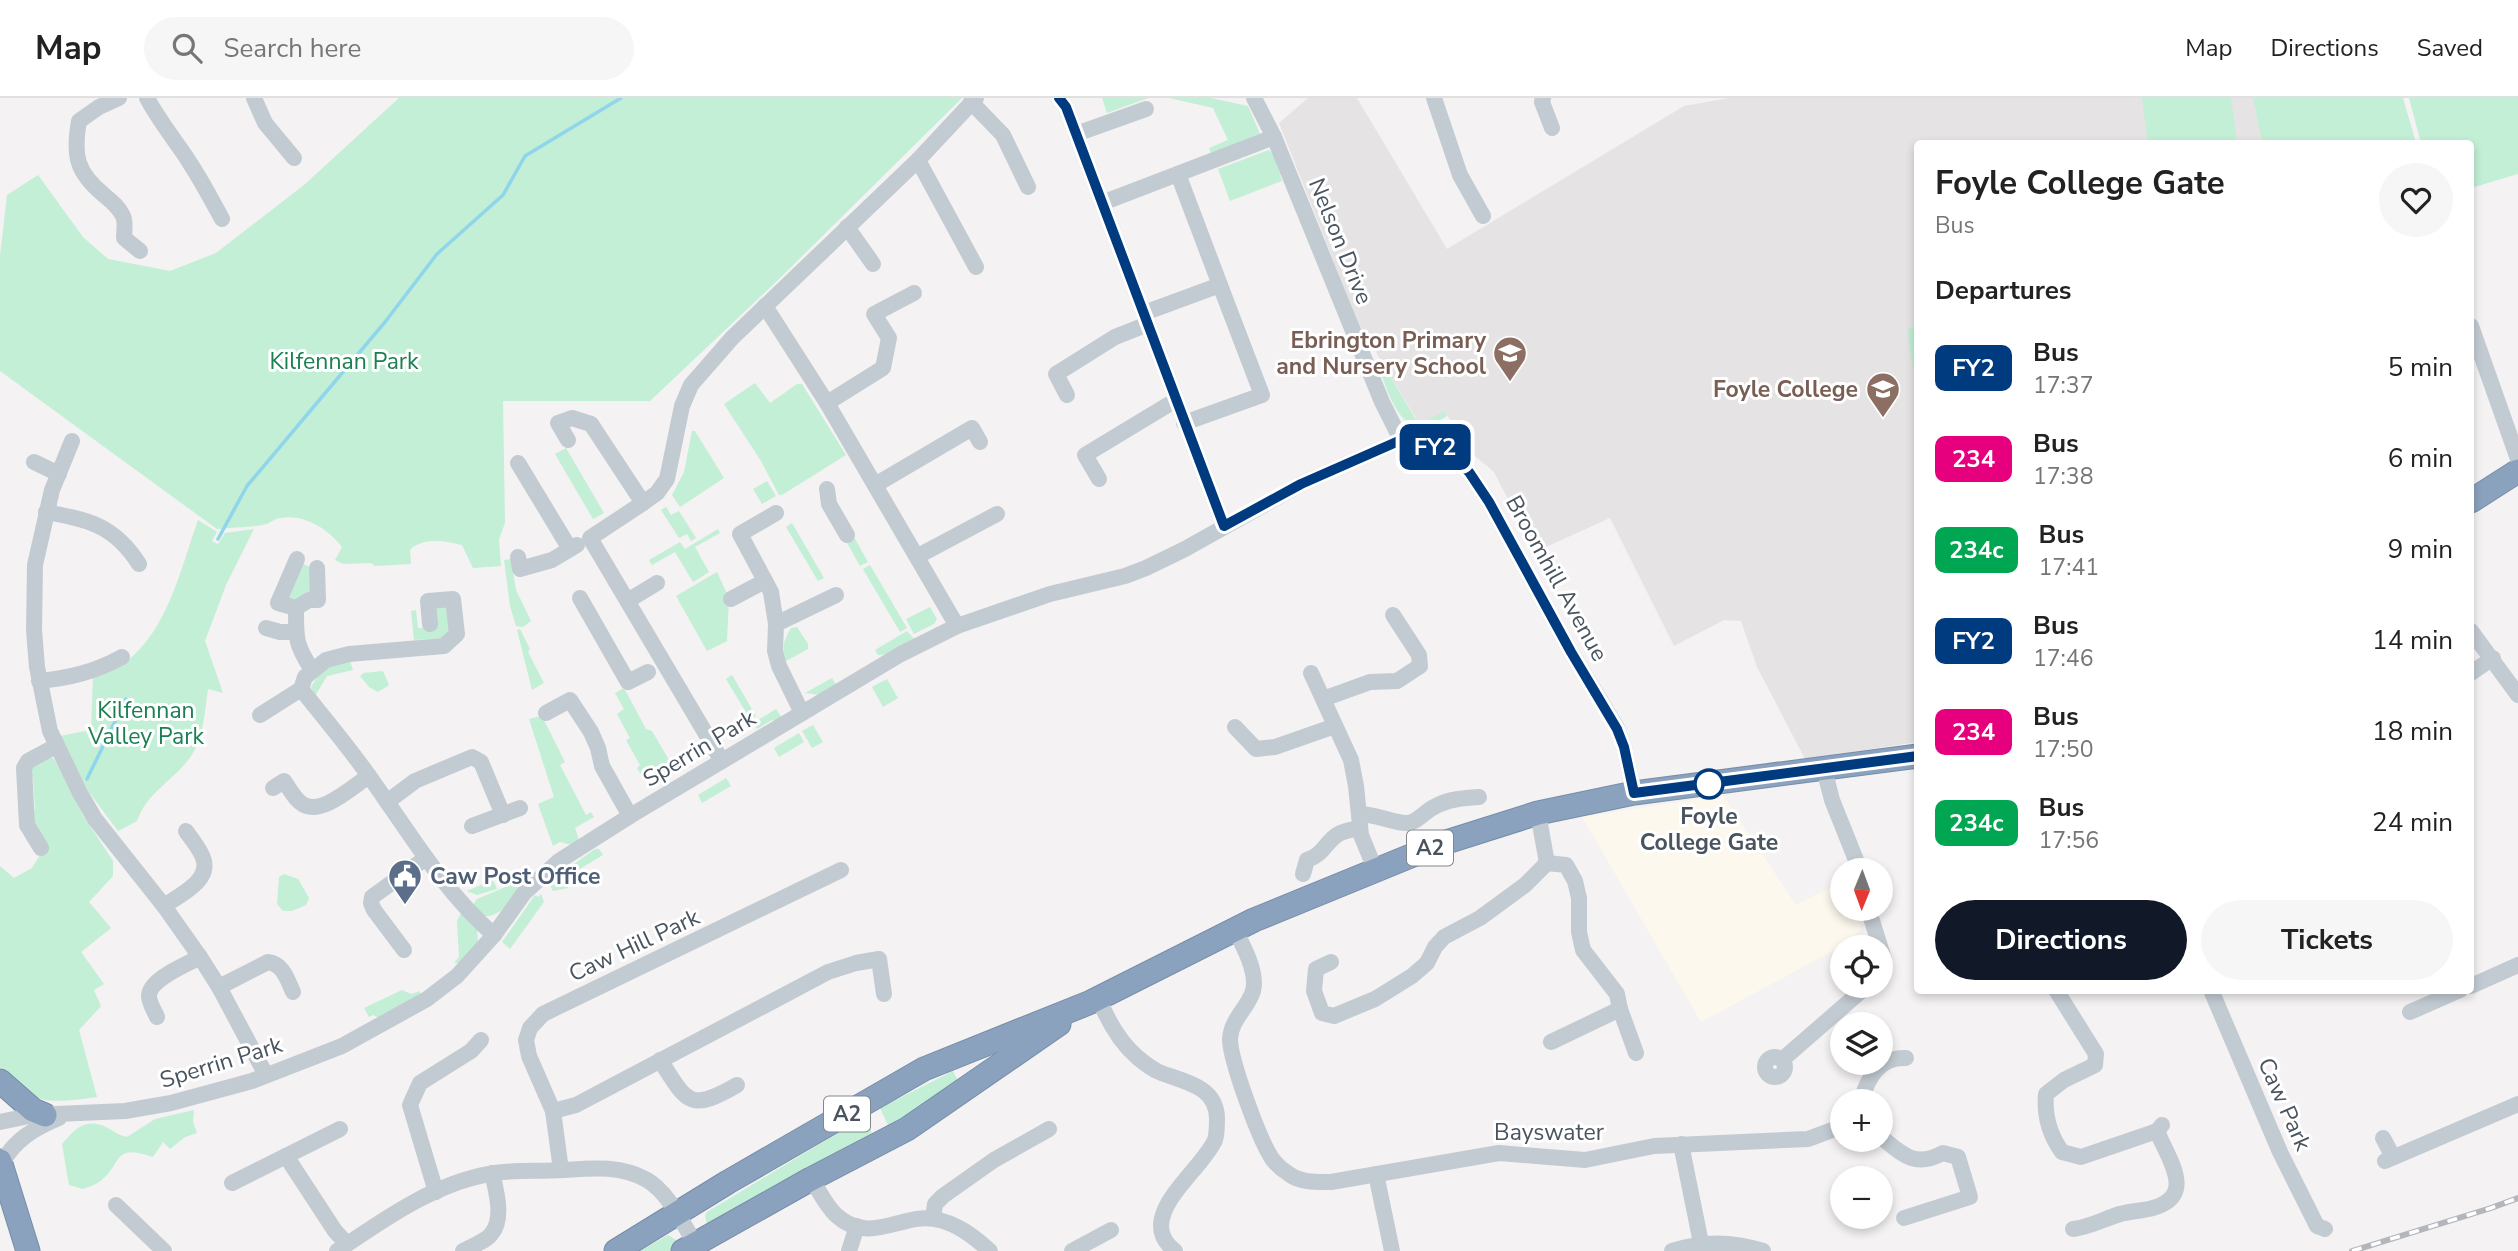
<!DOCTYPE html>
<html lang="en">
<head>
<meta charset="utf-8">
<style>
	body { margin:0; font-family:"Nunito Sans",sans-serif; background:#f6f6f6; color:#222; height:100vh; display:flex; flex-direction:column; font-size:26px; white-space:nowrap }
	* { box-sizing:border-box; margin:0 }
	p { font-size:23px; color:#767676 }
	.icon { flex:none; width:38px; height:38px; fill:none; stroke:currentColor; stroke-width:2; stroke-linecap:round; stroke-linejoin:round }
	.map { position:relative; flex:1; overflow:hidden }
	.side { position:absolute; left:1914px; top:42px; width:560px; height:854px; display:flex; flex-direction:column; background:#fff; border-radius:7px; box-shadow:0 4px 10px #0003 }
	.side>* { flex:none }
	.badge { padding:0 14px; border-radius:10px; font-size:24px; line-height:46px }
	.needle { width:46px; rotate:181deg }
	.fabs { position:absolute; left:1830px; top:760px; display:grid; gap:14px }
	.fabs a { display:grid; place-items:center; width:63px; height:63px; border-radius:50%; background:#fff; box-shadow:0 4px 10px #0003; font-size:35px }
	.map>.badge { position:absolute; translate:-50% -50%; box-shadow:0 0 0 4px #fff }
	h2 { padding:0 21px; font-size:26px; line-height:63px }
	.round { display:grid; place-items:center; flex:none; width:74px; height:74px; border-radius:37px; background:#f6f6f6 }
	.overview { display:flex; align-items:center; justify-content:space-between; height:119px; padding:0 21px }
	h1 { font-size:33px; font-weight:700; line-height:52px }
	.button { display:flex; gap:14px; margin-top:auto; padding:14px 21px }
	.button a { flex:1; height:80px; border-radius:42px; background:#111827; color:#fff; font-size:28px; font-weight:700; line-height:80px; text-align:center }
	.button a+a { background:#f6f6f6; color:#222 }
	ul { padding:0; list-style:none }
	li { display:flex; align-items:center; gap:21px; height:91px; padding:0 21px }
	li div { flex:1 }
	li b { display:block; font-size:26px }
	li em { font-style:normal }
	li .badge { min-width:77px; font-weight:700; text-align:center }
	header { display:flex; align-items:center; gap:42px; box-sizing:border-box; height:98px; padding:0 35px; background:#fff; border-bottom:2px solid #e0e0e0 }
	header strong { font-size:33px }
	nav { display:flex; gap:38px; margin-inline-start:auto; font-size:24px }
	.search { width:490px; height:63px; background:#f6f6f6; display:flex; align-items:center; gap:18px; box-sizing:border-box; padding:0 24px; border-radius:38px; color:#767676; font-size:26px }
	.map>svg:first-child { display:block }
	.commercial { fill:#fcf8ed }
	.education { fill:#e5e3e4 }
	.green { fill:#c2efd5 }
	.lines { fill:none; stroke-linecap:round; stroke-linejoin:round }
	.stream { stroke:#90d5eb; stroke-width:3.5 }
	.highway-casing { stroke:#768daa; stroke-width:25 }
	.minor { stroke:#c3cbd2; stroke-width:16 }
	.highway { stroke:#8ba2be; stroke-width:23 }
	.rail-casing { stroke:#b4b6bb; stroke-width:6 }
	.rail { stroke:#fff; stroke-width:3.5; stroke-dasharray:10; stroke-linecap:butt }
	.line-casing { stroke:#fff; stroke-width:16 }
	.line { stroke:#003b80; stroke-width:10 }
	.stop-dot { fill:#fff; stroke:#003b80; stroke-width:3.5 }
	.labels { text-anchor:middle; stroke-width:6; stroke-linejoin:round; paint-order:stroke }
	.shield { fill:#fff; stroke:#80878f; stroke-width:2 }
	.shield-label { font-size:21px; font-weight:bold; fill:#49545f }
	.street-label { font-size:23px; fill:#49545f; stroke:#fff }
	.education-label { font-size:23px; font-weight:bold; fill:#785e54; stroke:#fff; text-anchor:end }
	.park-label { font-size:23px; fill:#1a8051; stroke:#fff }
	.stop-label { font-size:23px; font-weight:bold; fill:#49545f; stroke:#fff }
	.service-label { font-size:23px; font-weight:bold; fill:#4e5e75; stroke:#fff; text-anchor:start }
</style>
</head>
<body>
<header>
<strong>Map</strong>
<div class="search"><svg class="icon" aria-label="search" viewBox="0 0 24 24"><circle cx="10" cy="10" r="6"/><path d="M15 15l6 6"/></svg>Search here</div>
<nav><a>Map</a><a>Directions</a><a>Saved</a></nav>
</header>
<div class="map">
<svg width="2518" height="1153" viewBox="0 0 2518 1153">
	<rect width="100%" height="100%" fill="#f4f2f2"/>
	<path class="commercial" d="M1723,697l73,110 47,-24v27h14l4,21 -19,17 -141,76 -119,-205z"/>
	<path class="education" d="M1308,0h49l90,151 237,-143 45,-8h524l9,45 -344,1v598l-113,17 -48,-92 -16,-46 -17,-1 -50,26 -64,-128 -75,34 -41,-80 -31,-26 -22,-13v-6l10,-6 -7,-10 -24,14 -46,-76 -6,-1 -89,-225z"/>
	<g class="green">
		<path d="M399,0h563l-186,184 -126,119h-147l2,122 -6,16 2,27 -28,2 -11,-23c-16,-4 -40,-8 -52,5l1,14 -36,2 -4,-3 -28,1 -8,-4 7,-13c-14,-18 -37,-33 -61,-29 -5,0 -9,4 -15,6 -15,4 -33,3 -49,5l-217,-158v-115l7,-61 31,-20 45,62 25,22 62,12 46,-18 88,-68z"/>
		<path d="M1102,0h46l-41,15z"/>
		<path d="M1169,0h42l37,8 12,28 -49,19 -2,-5 19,-8 -15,-32z"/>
		<path d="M2142,0h89l6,45h-89z"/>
		<path d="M2253,0h150l13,45h-154z"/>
		<path d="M2409,0h109v76l-47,14v-44l-50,-1z"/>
		<path d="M1269,52l5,5 8,26 -52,20 -12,-32z"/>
		<path d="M1918,229v40l-5,1 -6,-39z"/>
		<path d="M1380,261l39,66 25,-14 3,5 -25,15c-29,-11 -35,-44 -46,-70z"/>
		<path d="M755,285l15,20 27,-19h5l44,71 -64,40h-3l-18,-34 -37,-57z"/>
		<path d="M692,333h3l29,47 -44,29 -8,-12 12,-23z"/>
		<path d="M566,350l38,65 -11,6 -38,-65z"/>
		<path d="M767,383l9,15 -14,8 -9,-15z"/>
		<path d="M666,409l5,8 8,-4 17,27 -5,3 -4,-7 -8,4 -18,-28z"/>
		<path d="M198,422l19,12 -5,9 6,3 7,-11 29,-4 -28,56 -21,56 18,52 -15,-4c-3,20 -4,46 -15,64 -16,26 -46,38 -56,68l-19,10 -29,-39 -29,-56 31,-6 2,-52c69,-19 84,-99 105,-158z"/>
		<path d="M792,425l32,55 -6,3 -32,-54z"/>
		<path d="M718,431l2,4 -25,14 14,25 -16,10 -18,-30 -23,13 -3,-5 31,-18 5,7z"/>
		<path d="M854,439l14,25 -8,4 -14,-25z"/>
		<path d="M511,461l5,31 15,31 -8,6 -7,-1 -6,-20 -6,-46z"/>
		<path d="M301,465l11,5 2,24 -20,11 -6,-5z"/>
		<path d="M870,467l37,63 -7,4 -37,-63z"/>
		<path d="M717,474l12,26 -2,43 -20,10 -31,-55z"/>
		<path d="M437,508l11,1 4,24 -10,7 -28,2 -3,-29 5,-1 2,18 17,-1 -1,-16z"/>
		<path d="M930,509l7,12 -3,5 -20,10 -8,-15z"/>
		<path d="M797,529l11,17v5l-22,12c-5,-13 -2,-21 5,-33z"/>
		<path d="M520,531l10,20 -2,3 16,31 -12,7 -15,-60z"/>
		<path d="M907,533l8,9 -25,14 -12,1 -3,-5z"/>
		<path d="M350,563l3,9 -26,6 -12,20 -4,-9 12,-19z"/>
		<path d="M383,573l6,14 -11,7 -9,-5 -9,-11 4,-3z"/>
		<path d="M732,577l24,41 -6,3 -24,-40z"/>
		<path d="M832,580l5,8 -16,9 -16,-2z"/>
		<path d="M887,581l11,19 -15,9 -11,-20z"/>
		<path d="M624,590l22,41 6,2 21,36 -28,15 -8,-14 3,-3 -14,-25 4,-2 -13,-24 7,-5 -9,-16z"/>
		<path d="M776,611l6,9 -6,4 -4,-2 -15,9 -4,-6z"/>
		<path d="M542,618l23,46 -5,3 26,50 5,-3 3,5 -19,11 4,12 -7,5 -12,-3 -7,4 -15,-42 16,-7 -25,-78z"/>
		<path d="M813,627l10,17 -11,6 -10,-17z"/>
		<path d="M799,635l5,9 -25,15 -5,-9z"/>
		<path d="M45,659l8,1 4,6 26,51 30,46v15l-24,26 22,26 -30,24 23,32 -10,6 7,16 -22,24 18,67c-44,6 -70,10 -97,-30v-201l14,12 18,-10 8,-13 -9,-42 4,-3 -2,-32 -2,-1v-10z"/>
		<path d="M726,680l5,8 -29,17 -4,-8z"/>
		<path d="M595,751h4l4,6 -35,21v12l-15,3 -4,-9z"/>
		<path d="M284,776l14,5 11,19 -3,7 -14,6h-9l-6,-7 2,-27z"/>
		<path d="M493,782l4,9 -20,6 -10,-4z"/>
		<path d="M517,784l2,8c-10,12 -19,28 -36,26l-10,-11 4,-6z"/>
		<path d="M541,796l3,8 -34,47 -8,-7 33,-47 3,2z"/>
		<path d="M461,815l16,17 1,13 -17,20h-7l5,-6 -2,-36z"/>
		<path d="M402,892l9,4 9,-3v5l-38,23 -9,-4 -4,2 -5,-9z"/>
		<path d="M953,973l5,10 -69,46 -9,-19z"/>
		<path d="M194,1012l-1,12 4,11 -12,4 -15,12 -7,-7 -10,15c-42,-15 -30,8 -54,25 -4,3 -11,5 -16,7l-14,-4 -7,-41c11,-13 21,-25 39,-19 10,3 13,9 26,12l28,-18z"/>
		<path d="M856,1024l14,3 2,11 -165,88 -2,-8 2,-4z"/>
		<path d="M668,1137l8,5 -2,9 -4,2h-30z"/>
	</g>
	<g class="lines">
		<g class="stream">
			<path d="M218,441l29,-53 138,-164 52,-68 66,-59 22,-39 96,-58"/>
			<path d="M87,681l39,-80"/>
		</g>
		<g class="highway-casing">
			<g id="highway">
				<path d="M2471,403l47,-30"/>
				<path d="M0,983l33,29 12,5"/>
				<path d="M0,1063l28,90"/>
				<path d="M616,1153l112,-69 196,-113 167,-67 163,-82 186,-76 98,-31 96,-20 284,-37"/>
				<path d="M683,1153l128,-72 96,-50 152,-105"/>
			</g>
		</g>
		<g class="minor">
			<path d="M119,0l-20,9 -20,14c-6,34 -3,51 25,74 7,6 15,12 19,21 3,6 1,15 1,22l16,13"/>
			<path d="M147,0c9,17 19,30 30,46 17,23 31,49 45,75"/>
			<path d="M254,0l11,25 29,35"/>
			<path d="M1059,0l7,9 158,419"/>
			<path d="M1254,0l20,39 108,265 19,38"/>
			<path d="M1434,0l26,77 23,41"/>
			<path d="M1543,0l-1,4 10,26"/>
			<path d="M971,4l32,33 25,52"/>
			<path d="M1076,36l70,-25"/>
			<path d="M918,62l58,107"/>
			<path d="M1102,105l172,-66"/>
			<path d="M847,129l26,37"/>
			<path d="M765,208l62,97 130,223"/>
			<path d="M1144,215l76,-28 -42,-111"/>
			<path d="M2471,228l47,133"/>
			<path d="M1067,297l-11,-21 59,-37 33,-13"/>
			<path d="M827,305l56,-35 6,-30 -15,-24 40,-21"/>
			<path d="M1184,325l78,-28 -42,-110"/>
			<path d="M568,342l-10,-17 14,-5 19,6 52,79"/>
			<path d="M72,343l-20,49 -17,75 -1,65 3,37 13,64 30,62 15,26 69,87 36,51 19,30 47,88"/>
			<path d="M34,364l25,12"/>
			<path d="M518,365l52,86"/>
			<path d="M1099,381l-14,-24 91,-55"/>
			<path d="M875,387l97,-57 8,14"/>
			<path d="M827,391l2,15 18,31"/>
			<path d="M46,414c43,8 68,13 93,52"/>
			<path d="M776,415l-36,21 31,58 5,32 -1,27 4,15 23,47"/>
			<path d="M918,458l79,-42"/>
			<path d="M518,459l2,12 32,-9 25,-15"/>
			<path d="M297,461l-19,44 18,5 13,-8h9l-1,-32"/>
			<path d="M580,500l48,84 20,-10"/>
			<path d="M731,501l34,-18"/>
			<path d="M629,502l28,-17"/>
			<path d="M296,510c0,30 -1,36 16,62"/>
			<path d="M776,526l60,-29"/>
			<path d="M266,530l14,4h16"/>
			<path d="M2471,533l47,64"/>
			<path d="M1311,575l40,87 5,26 5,49 14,34"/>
			<path d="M2471,575l22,-15"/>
			<path d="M39,583c30,-3 56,-9 83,-24"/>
			<path d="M301,591c20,25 41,50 60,76 43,58 78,122 133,170"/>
			<path d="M1323,601l47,-17 27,-1 23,-15 -1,-11 -26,-40"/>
			<path d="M546,615l24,-13 21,32 7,16 4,18 28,50"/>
			<path d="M260,617l41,-26 4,-12 21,-17 23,-6 95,-8 13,-12 -4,-35 -25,2 2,23"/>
			<path d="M1235,629l21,22 19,-2 60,-21"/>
			<path d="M722,663l-132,-223 53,-35 14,-10 10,-14 15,-73 9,-21 41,-47 186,-178 58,-62"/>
			<path d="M1824,671l8,31 28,70"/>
			<path d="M273,690l11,-7c5,7 10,17 17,22 19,15 52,-17 68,-27"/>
			<path d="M387,704l28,-21 57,-24 9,5 22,53"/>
			<path d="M1538,715l9,50 19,2 9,16 4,17v34l4,18 34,44 3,15 16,44"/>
			<path d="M1360,716c15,0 36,10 48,9 10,-1 18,-13 28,-17 13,-7 28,-8 43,-9"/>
			<path d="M472,728l48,-18"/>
			<path d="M41,750l-14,-23 -3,-57 4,-7 28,-15"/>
			<path d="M1303,776l4,-14c16,-5 18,-17 30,-25 7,-5 16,-5 23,-7"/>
			<path d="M164,808c14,-10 45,-24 40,-45 -2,-10 -12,-21 -18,-30"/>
			<path d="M1868,810l16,51 -3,10"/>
			<path d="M1235,832c8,15 23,43 18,61 -5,17 -22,28 -23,48 0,21 30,103 43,121 4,5 11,11 16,14 12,9 28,8 42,8l168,-29 86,7 69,-14 154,-7 35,-13"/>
			<path d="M404,852l-30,-40 -3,-7 1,-6 54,-39"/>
			<path d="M1331,864l-15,7 -2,22 8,22 12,3 41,-17 37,-23 15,-13 8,-16 9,-10 36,-19 45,-33 22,-22"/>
			<path d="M2471,888l47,-21"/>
			<path d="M219,889l49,-25c15,2 19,17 25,30"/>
			<path d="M2056,892l40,64 -1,11 -31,15 -18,14c-2,22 3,40 16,58l19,5 76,-26 5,-6"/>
			<path d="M2211,892l69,162 37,74 8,3"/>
			<path d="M1099,901c8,20 21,43 38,58 6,5 15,12 22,15 24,10 57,13 58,46 0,6 0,16 -2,22 -14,32 -83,77 -40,111"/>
			<path d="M2410,914l50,-22"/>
			<path d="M157,919c-3,-7 -8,-14 -8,-21 0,-17 37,-31 51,-39"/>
			<path d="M1551,944l69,-33"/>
			<circle cx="1775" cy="969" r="10"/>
			<path d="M660,962c27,42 29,53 77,25"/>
			<path d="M1782,962l86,-75"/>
			<path d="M1861,1003c7,-24 18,-44 45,-43"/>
			<path d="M553,1013l23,-6 252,-133 28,-9 23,-4 5,35"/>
			<path d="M0,1024l34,-7 91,-4 46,-8 81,-22 90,-35 85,-47 30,-23 37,-41 30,-42 35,-32 71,-45 271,-162 56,-28 93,-32 75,-18 21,-8 39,-19 116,-65 100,-44 22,3 21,8 25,21 20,30 82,150 46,76 7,19 10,46"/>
			<path d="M1881,1039c22,18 34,31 62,16l15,4 12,40 -66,21"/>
			<path d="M2383,1040l10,19"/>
			<path d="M1681,1046l20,99"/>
			<path d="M286,1058l49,75 12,13"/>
			<path d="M2385,1063l133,-57"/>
			<path d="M1,1067c13,-25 32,-36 58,-47"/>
			<path d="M561,1072l-8,-59 -24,-55 -3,-16 4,-12 13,-14 298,-144"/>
			<path d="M1376,1076l16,77"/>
			<path d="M811,1081c8,11 15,27 25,36 34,31 65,-2 98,4 23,4 39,17 56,32"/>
			<path d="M232,1085l108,-54"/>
			<path d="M436,1094l-26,-87 10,-22 51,-32 10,-11"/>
			<path d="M116,1107l48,46"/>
			<path d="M933,1120l2,-14 8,-8 51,-36 55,-31"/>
			<path d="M2073,1131c17,-2 31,-10 47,-15 11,-3 22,-3 33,-6 44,-13 15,-49 4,-77"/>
			<path d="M337,1153c46,-31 96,-67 152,-77 24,-5 50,-2 75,-4 28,-2 57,-5 83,10 22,13 35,43 48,63"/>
			<path d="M463,1153c9,-5 24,-10 29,-18 12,-15 4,-43 0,-60"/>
			<path d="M849,1153l8,-25"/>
			<path d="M1072,1153l39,-21"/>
			<path d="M1672,1153c32,-10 59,-10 91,0"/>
		</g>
		<use href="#highway" class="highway"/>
		<g class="rail-casing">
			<path id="rail" d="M2352,1153l139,-43 27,-10"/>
		</g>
		<use href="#rail" class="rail"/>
	</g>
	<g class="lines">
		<g class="line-casing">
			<path id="line" d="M1059,0l7,9 158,419 77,-42 100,-44 22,3 21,8 25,21 20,30 82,150 46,77 7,18 10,46 284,-37"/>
		</g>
		<use href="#line" class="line"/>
	</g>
	<defs>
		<g id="school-pin" transform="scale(1.75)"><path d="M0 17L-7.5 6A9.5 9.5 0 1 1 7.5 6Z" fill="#8d6e63" stroke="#fff"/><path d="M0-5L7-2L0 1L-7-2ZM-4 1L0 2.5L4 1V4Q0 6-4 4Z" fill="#fff"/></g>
		<g id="civic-pin" transform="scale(1.75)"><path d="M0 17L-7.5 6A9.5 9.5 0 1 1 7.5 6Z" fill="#5c6f8a" stroke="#fff"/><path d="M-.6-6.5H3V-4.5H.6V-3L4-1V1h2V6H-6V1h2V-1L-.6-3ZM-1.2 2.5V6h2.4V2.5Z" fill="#fff"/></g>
	</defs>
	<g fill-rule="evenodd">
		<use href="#school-pin" x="1510" y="255"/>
		<use href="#school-pin" x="1883" y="291"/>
		<use href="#civic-pin" x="405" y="778"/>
	</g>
	<circle class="stop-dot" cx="1709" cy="686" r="14"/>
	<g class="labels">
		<g class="shield">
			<rect x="1407" y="732.5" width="46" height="35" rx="5"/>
			<rect x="824" y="998.5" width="46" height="35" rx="5"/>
		</g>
		<g class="shield-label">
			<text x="1430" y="757">A2</text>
			<text x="847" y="1023">A2</text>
		</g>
		<g class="street-label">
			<text transform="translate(1341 143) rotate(68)" y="8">Nelson Drive</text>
			<text transform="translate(1557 480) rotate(61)" y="8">Broomhill Avenue</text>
			<text transform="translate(699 650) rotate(-31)" y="8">Sperrin Park</text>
			<text transform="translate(634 847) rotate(-25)" y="8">Caw Hill Park</text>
			<text transform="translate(221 964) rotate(-17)" y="8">Sperrin Park</text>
			<text transform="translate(2285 1006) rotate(66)" y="8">Caw Park</text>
			<text x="1549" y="1042">Bayswater</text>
		</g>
		<g class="education-label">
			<text x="1486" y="250">Ebrington Primary<tspan x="1486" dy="26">and Nursery School</tspan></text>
			<text x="1858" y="299">Foyle College</text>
		</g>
		<g class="park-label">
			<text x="344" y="271">Kilfennan Park</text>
			<text x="146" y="620">Kilfennan<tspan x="146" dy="26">Valley Park</tspan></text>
		</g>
		<g class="stop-label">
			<text x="1709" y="726">Foyle<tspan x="1709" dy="26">College Gate</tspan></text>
		</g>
		<g class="service-label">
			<text x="430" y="786">Caw Post Office</text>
		</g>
	</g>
</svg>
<div class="fabs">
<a><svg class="needle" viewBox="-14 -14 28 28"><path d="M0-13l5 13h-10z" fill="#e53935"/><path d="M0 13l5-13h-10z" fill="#767676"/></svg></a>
<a><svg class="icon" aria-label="locate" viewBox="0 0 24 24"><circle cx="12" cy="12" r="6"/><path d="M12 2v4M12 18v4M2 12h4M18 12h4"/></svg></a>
<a><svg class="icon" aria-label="layers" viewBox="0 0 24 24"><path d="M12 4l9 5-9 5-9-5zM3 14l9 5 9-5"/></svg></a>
<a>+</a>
<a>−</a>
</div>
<b class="badge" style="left:1435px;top:349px;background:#003b80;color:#fff">FY2</b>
<section class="side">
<div class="overview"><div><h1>Foyle College Gate</h1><p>Bus</p></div><a class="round"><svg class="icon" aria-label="heart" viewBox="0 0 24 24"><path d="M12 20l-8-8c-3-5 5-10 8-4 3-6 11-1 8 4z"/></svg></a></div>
<h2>Departures</h2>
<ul>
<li><span class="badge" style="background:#003b80;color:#fff">FY2</span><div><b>Bus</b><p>17:37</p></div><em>5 min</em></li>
<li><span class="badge" style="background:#e6007e;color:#fff">234</span><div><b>Bus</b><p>17:38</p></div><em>6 min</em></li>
<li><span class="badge" style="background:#00a651;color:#fff">234c</span><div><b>Bus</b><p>17:41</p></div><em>9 min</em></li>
<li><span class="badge" style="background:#003b80;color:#fff">FY2</span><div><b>Bus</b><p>17:46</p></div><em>14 min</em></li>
<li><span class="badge" style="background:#e6007e;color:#fff">234</span><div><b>Bus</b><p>17:50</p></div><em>18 min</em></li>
<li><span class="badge" style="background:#00a651;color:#fff">234c</span><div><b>Bus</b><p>17:56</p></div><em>24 min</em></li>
</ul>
<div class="button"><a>Directions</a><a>Tickets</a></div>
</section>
</div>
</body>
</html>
